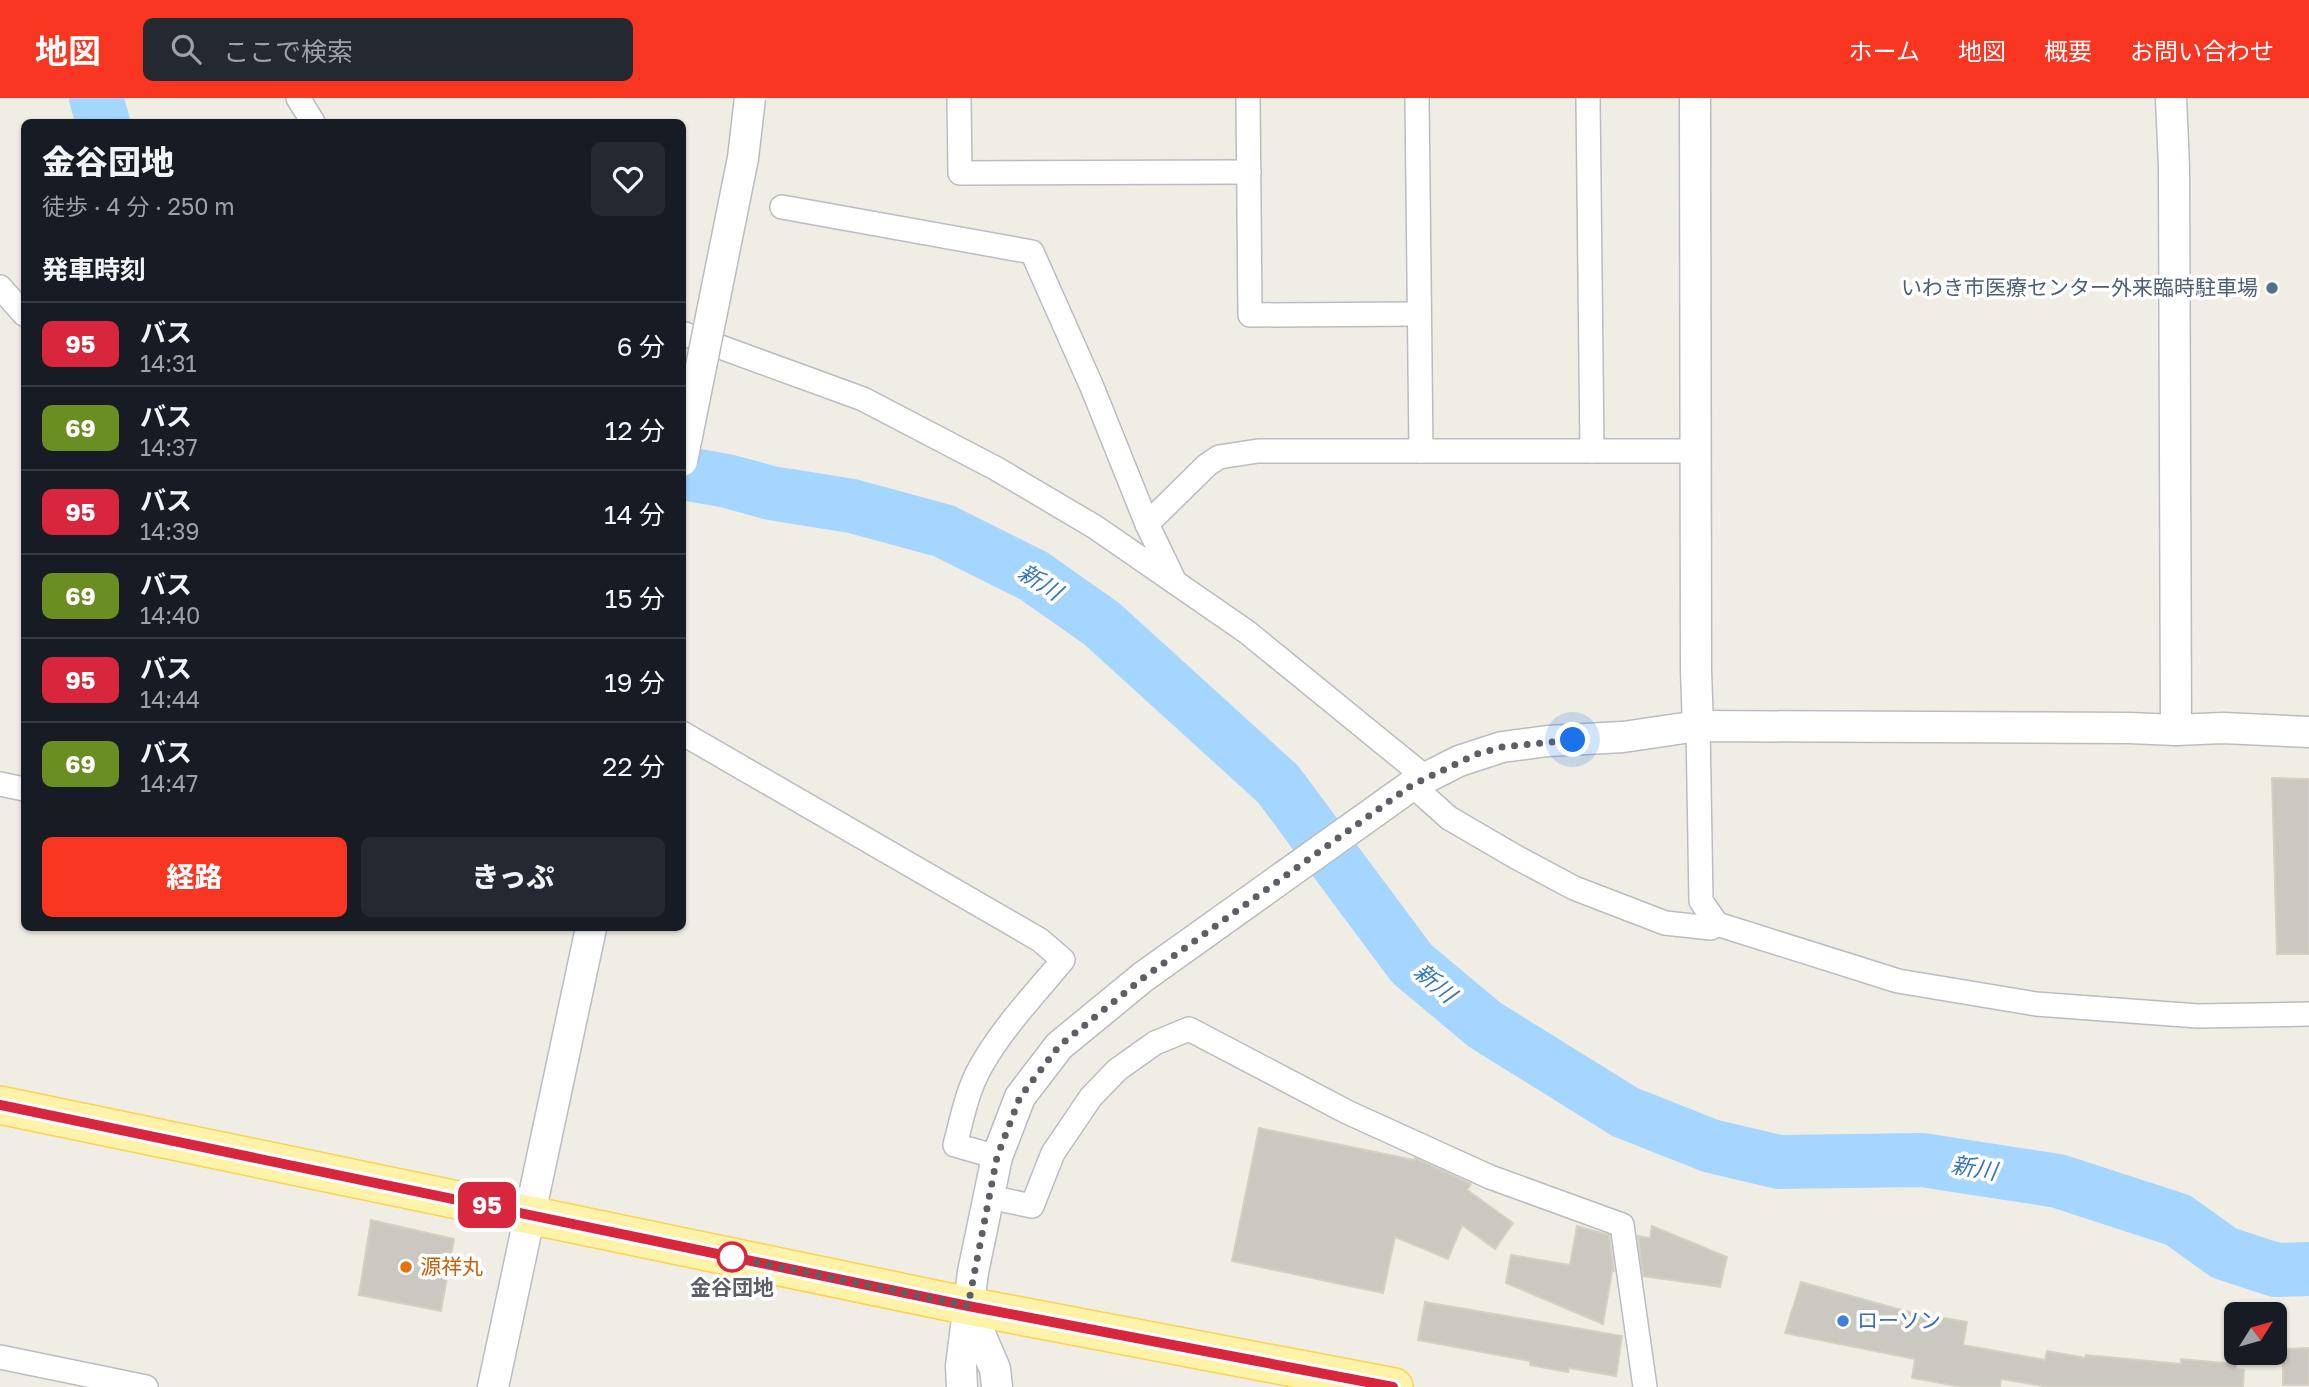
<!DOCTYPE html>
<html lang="ja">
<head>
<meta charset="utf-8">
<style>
	body { margin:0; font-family:"Golos Text","Noto Sans JP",sans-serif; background:#242831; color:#f1f3f6; height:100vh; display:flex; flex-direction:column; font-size:26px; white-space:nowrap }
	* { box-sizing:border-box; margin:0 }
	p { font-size:23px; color:#9ea1a6 }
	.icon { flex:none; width:38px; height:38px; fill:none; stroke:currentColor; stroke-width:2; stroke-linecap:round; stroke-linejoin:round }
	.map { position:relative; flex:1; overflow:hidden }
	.details { position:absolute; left:21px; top:21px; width:665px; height:812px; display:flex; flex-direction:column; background:#171b24; border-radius:10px; box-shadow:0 2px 5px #0004 }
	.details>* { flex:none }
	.badge { padding:0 14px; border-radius:10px; font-size:24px; line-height:46px }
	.needle { width:46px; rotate:53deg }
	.tools { position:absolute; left:2224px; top:1204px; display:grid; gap:14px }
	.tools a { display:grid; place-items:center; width:63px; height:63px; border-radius:10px; background:#171b24; box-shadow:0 2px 5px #0004; font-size:35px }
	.you { position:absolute; width:35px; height:35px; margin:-18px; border:5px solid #fff; border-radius:50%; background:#1a73e8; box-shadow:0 0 0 10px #1a73e833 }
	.map>.badge { position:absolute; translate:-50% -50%; box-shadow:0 0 0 4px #fff }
	h2 { padding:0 21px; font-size:26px; line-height:63px }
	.round { display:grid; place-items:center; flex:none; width:74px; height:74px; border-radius:10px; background:#242831 }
	.summary { display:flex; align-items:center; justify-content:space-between; height:119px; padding:0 21px }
	h1 { font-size:33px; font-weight:800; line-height:52px }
	.action { display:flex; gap:14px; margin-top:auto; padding:14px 21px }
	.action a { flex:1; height:80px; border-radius:10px; background:#f93621; color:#fff; font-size:28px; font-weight:800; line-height:80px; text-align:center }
	.action a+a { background:#242831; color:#f1f3f6 }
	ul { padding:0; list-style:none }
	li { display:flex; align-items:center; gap:21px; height:84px; padding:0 21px; border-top:2px solid #363941 }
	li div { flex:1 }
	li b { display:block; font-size:26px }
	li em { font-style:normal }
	li .badge { min-width:77px; font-weight:700; text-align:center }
	header { display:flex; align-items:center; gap:42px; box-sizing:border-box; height:98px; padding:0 35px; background:#f93621; color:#fff }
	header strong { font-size:33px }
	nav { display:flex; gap:38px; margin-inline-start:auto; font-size:24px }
	.search { width:490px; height:63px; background:#242831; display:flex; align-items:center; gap:18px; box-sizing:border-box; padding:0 24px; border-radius:10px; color:#9ea1a6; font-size:26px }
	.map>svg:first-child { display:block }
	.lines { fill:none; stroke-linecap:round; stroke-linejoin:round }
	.river { stroke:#a5d6ff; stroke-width:54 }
	.building { fill:#cbc8c1; stroke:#d5d0c2; stroke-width:2 }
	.minor-casing { stroke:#b9bcc1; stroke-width:26 }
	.tertiary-casing { stroke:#b9bcc1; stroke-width:33 }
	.primary-casing { stroke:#fed14e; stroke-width:40 }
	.minor { stroke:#fff; stroke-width:23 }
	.tertiary { stroke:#fff; stroke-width:30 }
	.primary { stroke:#fff3aa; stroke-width:37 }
	.tertiary-bridge-casing { stroke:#b9bcc1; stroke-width:33; stroke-linecap:butt }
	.tertiary-bridge { stroke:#fff; stroke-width:30 }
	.line-casing { stroke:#fff; stroke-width:16 }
	.line { stroke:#d7263d; stroke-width:10 }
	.walk { stroke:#5c6066; stroke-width:7; stroke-dasharray:0 12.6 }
	.service-dot { fill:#5c6f8a; stroke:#fff; stroke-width:2.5 }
	.stop-dot { fill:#fff; stroke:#d7263d; stroke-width:3.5 }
	.food-dot { fill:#e8710a; stroke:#fff; stroke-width:2.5 }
	.shop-dot { fill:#3f7fe0; stroke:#fff; stroke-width:2.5 }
	.labels { text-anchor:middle; stroke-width:7; stroke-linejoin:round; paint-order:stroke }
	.service-label { font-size:21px; fill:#4e5e75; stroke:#fff; text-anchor:end }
	.food-label { font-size:21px; fill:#c56008; stroke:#fff; text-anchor:start }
	.stop-label { font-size:21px; font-weight:bold; fill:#5c6066; stroke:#fff }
	.shop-label { font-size:21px; fill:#366cbe; stroke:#fff; text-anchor:start }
	.water-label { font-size:23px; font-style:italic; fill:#3775bb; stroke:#fff }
</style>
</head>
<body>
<header>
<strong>地図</strong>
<div class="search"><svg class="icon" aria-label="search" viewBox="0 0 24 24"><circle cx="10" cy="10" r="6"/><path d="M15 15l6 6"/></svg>ここで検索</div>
<nav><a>ホーム</a><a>地図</a><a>概要</a><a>お問い合わせ</a></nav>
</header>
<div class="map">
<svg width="2309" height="1289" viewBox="0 0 2309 1289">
	<rect width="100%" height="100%" fill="#f0eee4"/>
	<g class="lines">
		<g class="river">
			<path d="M96,0l7,24"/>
			<path d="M682,375l45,8 44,12 81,13 92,25 90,45 68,48 176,160 134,180 73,61 140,87 86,34 68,16 143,-2 136,21 120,39 46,33 52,17 33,-1"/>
		</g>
	</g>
	<g class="building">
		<path d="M2272,680l37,1v175h-32z"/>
		<path d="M1259,1030l155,32 1,-2 56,26 -4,6 46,33 -18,26 -33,-24 -14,34 -53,-22 -12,56 -151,-32z"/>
		<path d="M371,1122l83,19 -13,72 -82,-16z"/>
		<path d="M1577,1128l32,9 5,36h-2l-9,53 -97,-41 5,-28 59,10z"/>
		<path d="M1652,1128l75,31 -7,30 -77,-11 -5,-40 12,2z"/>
		<path d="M1801,1184l122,34v-2l44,8 -4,23 82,15 2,-9 38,7 1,-3 95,9v-5l55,5v5l8,1 -1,17h-194l-48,-8 -1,8h-38l-50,-9 3,-19 -130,-26z"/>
		<path d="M1425,1204l197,34 -6,40 -47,-8 -1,4 -38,-7v-4l-112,-21z"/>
		<path d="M2309,1250v37h-26v-36z"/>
	</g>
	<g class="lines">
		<g class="minor-casing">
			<g id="minor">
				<path d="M298,0l15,24"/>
				<path d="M959,0l1,75 289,-1"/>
				<path d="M1248,0l2,217 169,-1"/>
				<path d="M1417,0l4,353"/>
				<path d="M1588,0l4,353"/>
				<path d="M782,109l250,45 60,135 55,137 26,54"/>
				<path d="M0,189l24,27"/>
				<path d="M682,235l181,66 134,70 98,58 152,105 178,145"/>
				<path d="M1147,426l60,-59 12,-8 39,-6h438"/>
				<path d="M1698,628l3,175 16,23 181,57 138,23 162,12 111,-2"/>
				<path d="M682,635l358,207 23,20c-28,34 -61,68 -83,108 -13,23 -18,51 -25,77l42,12"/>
				<path d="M0,686l24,5"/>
				<path d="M1412,687l37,33 67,39 58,31 91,35 46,5 6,-4"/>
				<path d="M989,1099l43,9 21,-53 38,-56 26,-27 38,-27 34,-14 158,83 143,65 132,48 23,162"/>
				<path d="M0,1259l146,30"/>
			</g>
		</g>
		<g class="tertiary-casing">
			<g id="tertiary">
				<path d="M1695,0l1,573 2,55"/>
				<path d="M2171,0l3,69 2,563"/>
				<path d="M968,1208l27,63 2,18"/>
				<path d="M493,1289l98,-459"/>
				<path d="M962,1289l-1,-21 12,-94 24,-115 23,-60 39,-51 84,-69 269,-192 47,-24 43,-14 46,-6 75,-4 75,-11 431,2 47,2 47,-2 86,4"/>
			</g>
		</g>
		<g class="primary-casing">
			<path id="primary" d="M0,1007l968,201 426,81"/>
		</g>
		<use href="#minor" class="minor"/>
		<use href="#tertiary" class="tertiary"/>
		<use href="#primary" class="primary"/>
		<g class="tertiary-bridge-casing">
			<path id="tertiary-bridge" d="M682,363l61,-303 7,-60"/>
		</g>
		<use href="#tertiary-bridge" class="tertiary-bridge"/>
	</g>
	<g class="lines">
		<g class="line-casing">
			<path id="line" d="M0,1007l968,201 425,81"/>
		</g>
		<use href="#line" class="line"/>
		<path class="walk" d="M732,1159l236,49 29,-149 23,-60 39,-51 84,-68 269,-193 65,-31 25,-7 71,-7"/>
	</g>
	<circle class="service-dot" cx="2272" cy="190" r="7"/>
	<circle class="stop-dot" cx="732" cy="1159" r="14"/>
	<circle class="food-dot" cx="406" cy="1169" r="7"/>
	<circle class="shop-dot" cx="1843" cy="1223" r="7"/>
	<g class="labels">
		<g class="service-label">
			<text x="2258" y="197">いわき市医療センター外来臨時駐車場</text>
		</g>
		<g class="food-label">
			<text x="420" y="1176">源祥丸</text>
		</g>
		<g class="stop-label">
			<text x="732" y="1197">金谷団地</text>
		</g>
		<g class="shop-label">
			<text x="1857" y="1230">ローソン</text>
		</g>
		<g class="water-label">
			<text transform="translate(1040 484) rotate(32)" y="8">新川</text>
			<text transform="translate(1435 885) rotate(40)" y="8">新川</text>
			<text transform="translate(1974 1070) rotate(9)" y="8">新川</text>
		</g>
	</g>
</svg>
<div class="tools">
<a><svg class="needle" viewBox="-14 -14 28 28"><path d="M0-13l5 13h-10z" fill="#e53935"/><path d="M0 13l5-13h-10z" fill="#9ea1a6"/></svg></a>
</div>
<div class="you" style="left:1573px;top:642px"></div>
<b class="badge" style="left:487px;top:1107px;background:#d7263d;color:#fff">95</b>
<section class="details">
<div class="summary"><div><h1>金谷団地</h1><p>徒歩 · 4 分 · 250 m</p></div><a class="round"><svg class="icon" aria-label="heart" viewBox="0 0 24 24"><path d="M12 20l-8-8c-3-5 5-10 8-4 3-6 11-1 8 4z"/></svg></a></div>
<h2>発車時刻</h2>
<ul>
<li><span class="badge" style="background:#d7263d;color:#fff">95</span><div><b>バス</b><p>14:31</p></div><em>6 分</em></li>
<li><span class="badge" style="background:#6b8e23;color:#fff">69</span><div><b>バス</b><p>14:37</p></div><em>12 分</em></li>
<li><span class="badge" style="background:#d7263d;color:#fff">95</span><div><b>バス</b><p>14:39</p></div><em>14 分</em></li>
<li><span class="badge" style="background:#6b8e23;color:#fff">69</span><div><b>バス</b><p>14:40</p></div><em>15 分</em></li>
<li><span class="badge" style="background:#d7263d;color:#fff">95</span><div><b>バス</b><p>14:44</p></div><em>19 分</em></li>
<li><span class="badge" style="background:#6b8e23;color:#fff">69</span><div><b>バス</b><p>14:47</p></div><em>22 分</em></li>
</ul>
<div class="action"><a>経路</a><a>きっぷ</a></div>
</section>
</div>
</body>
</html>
